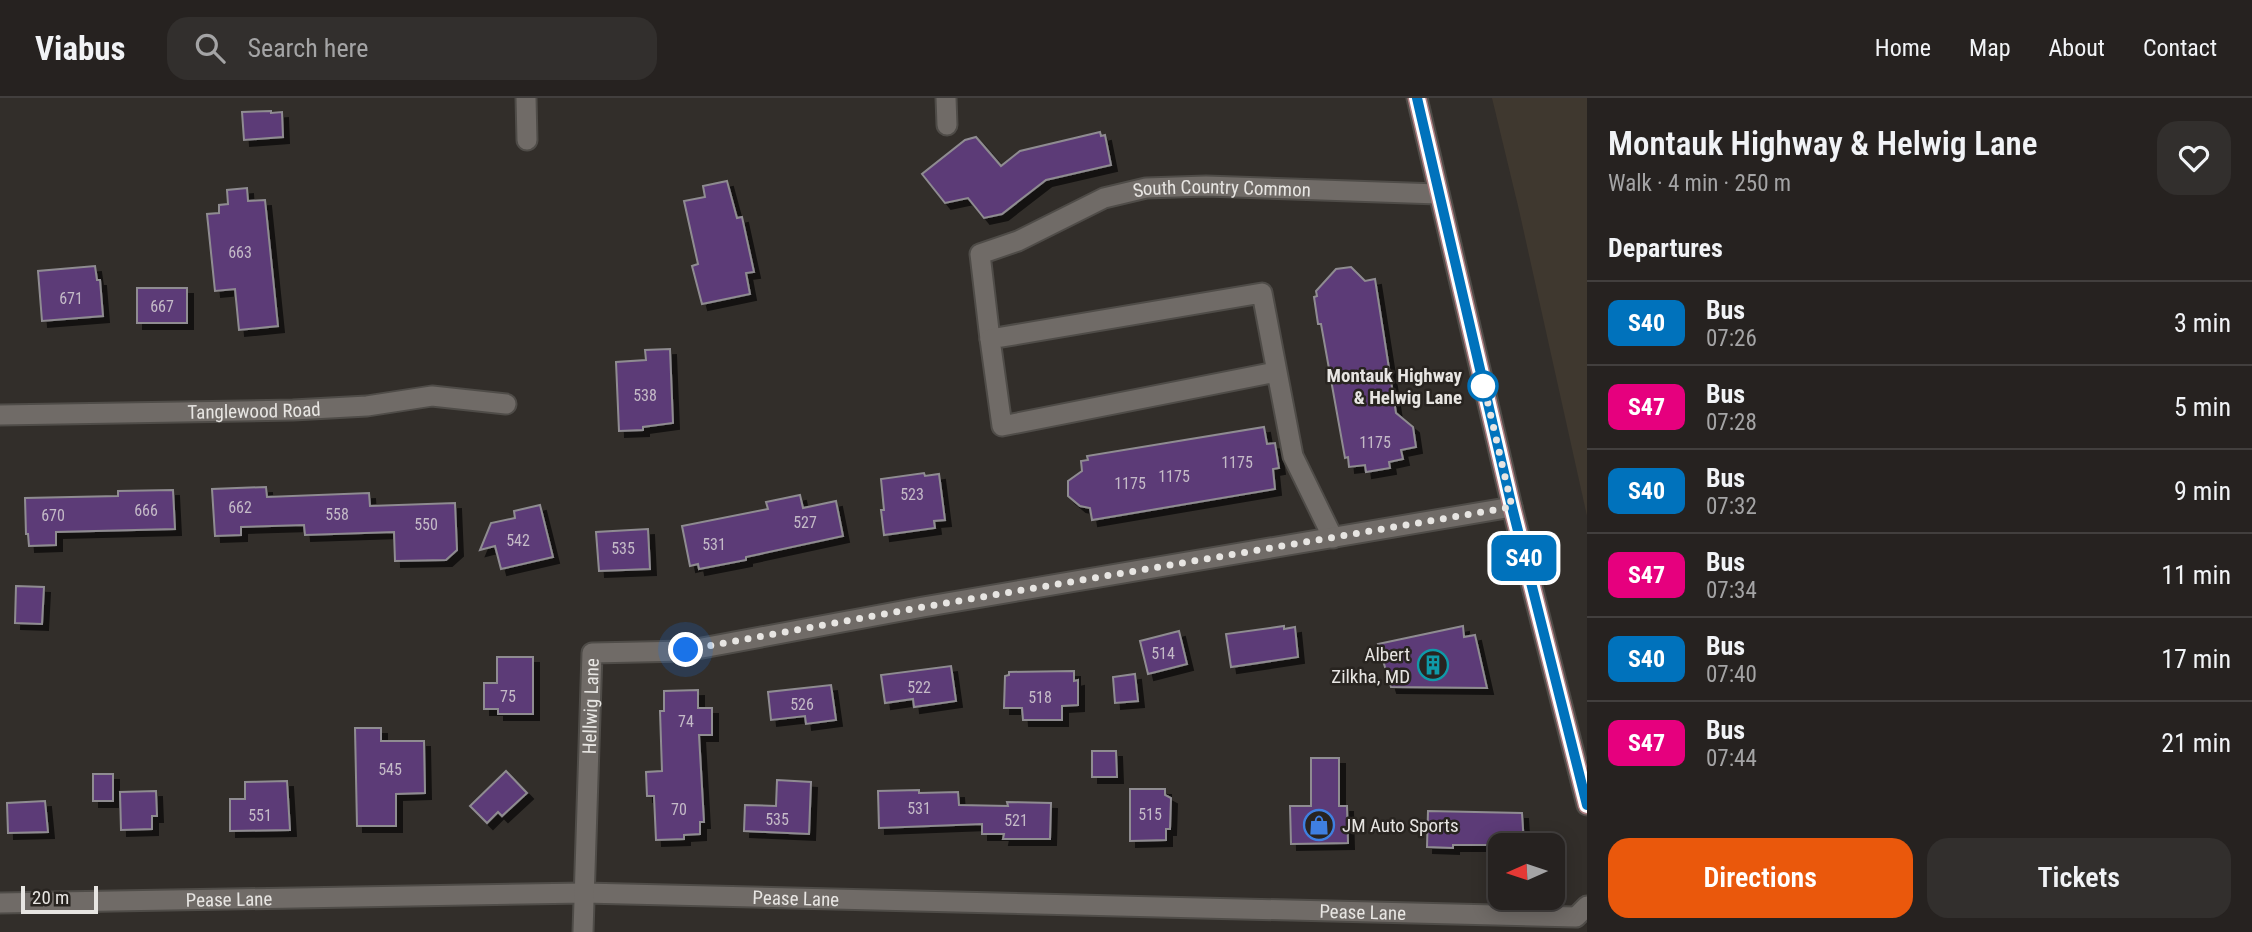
<!DOCTYPE html>
<html lang="en">
<head>
<meta charset="utf-8">
<style>
	body { margin:0; font-family:"Roboto Condensed",sans-serif; background:#322f2d; color:#f1f3f6; height:100vh; display:flex; flex-direction:column; font-size:26px; white-space:nowrap }
	* { box-sizing:border-box; margin:0 }
	p { font-size:23px; color:#a4a4a5 }
	.icon { flex:none; width:38px; height:38px; fill:none; stroke:currentColor; stroke-width:2; stroke-linecap:round; stroke-linejoin:round }
	.map { position:relative; flex:1; overflow:hidden }
	.panel { display:flex; flex-direction:column; background:#262220; width:665px }
	.panel>* { flex:none }
	.badge { padding:0 14px; border-radius:10px; font-size:24px; line-height:46px }
	.needle { width:46px; rotate:267deg }
	.buttons { position:absolute; left:1488px; top:735px; display:grid; gap:14px }
	.buttons a { display:grid; place-items:center; width:77px; height:77px; border-radius:14px; background:#262220; box-shadow:0 4px 18px #0003,0 0 0 2px #423f3e; font-size:35px }
	.scale { position:absolute; left:21px; bottom:18px; width:77px; box-sizing:border-box; padding-left:7px; border:4px solid #e7e5e2; border-top:0; font-size:19px; line-height:24px; white-space:nowrap; color:#e7e5e2; -webkit-text-stroke:5px #282420; paint-order:stroke }
	.you { position:absolute; width:35px; height:35px; margin:-18px; border:5px solid #fff; border-radius:50%; background:#1a73e8; box-shadow:0 0 0 10px #1a73e833 }
	.map>.badge { position:absolute; translate:-50% -50%; box-shadow:0 0 0 4px #fff }
	h2 { padding:0 21px; font-size:26px; line-height:63px }
	.round { display:grid; place-items:center; flex:none; width:74px; height:74px; border-radius:21px; background:#322f2d }
	.head { display:flex; align-items:center; justify-content:space-between; height:119px; padding:0 21px }
	h1 { font-size:33px; font-weight:600; line-height:52px }
	.action { display:flex; gap:14px; margin-top:auto; padding:14px 21px }
	.action a { flex:1; height:80px; border-radius:21px; background:#ea580c; color:#fff; font-size:28px; font-weight:600; line-height:80px; text-align:center }
	.action a+a { background:#322f2d; color:#f1f3f6 }
	ul { padding:0; list-style:none }
	li { display:flex; align-items:center; gap:21px; height:84px; padding:0 21px; border-top:2px solid #423f3e }
	li div { flex:1 }
	li b { display:block; font-size:26px }
	li em { font-style:normal }
	li .badge { min-width:77px; font-weight:700; text-align:center }
	header { display:flex; align-items:center; gap:42px; box-sizing:border-box; height:98px; padding:0 35px; background:#262220; border-bottom:2px solid #423f3e }
	header strong { font-size:33px }
	nav { display:flex; gap:38px; margin-inline-start:auto; font-size:24px }
	.search { width:490px; height:63px; background:#322f2d; display:flex; align-items:center; gap:18px; box-sizing:border-box; padding:0 24px; border-radius:21px; color:#a4a4a5; font-size:26px }
	main { display:flex; flex:1; min-height:0 }
	.map>svg:first-child { display:block }
	.built { fill:#3f382f }
	.building { fill:#5c3b77; stroke:#8f8c91; stroke-width:2; filter:url(#shadow) }
	.lines { fill:none; stroke-linecap:round; stroke-linejoin:round }
	.minor-casing { stroke:#4f4c48; stroke-width:23 }
	.primary-casing { stroke:#4f4c48; stroke-width:23 }
	.minor { stroke:#706b67; stroke-width:19 }
	.primary { stroke:#ac7d80; stroke-width:19 }
	.line-casing { stroke:#fff; stroke-width:16 }
	.line { stroke:#0072bc; stroke-width:10 }
	.walk { stroke:#e7e5e2; stroke-width:7; stroke-dasharray:0 12.6 }
	.stop-dot { fill:#fff; stroke:#0072bc; stroke-width:3.5 }
	.labels { text-anchor:middle; stroke-width:5; stroke-linejoin:round; paint-order:stroke }
	.number-label { font-size:16px; fill:#c4bac7 }
	.street-label { font-size:19px; fill:#e7e5e2; stroke:#282420 }
	.stop-label { font-size:19px; font-weight:bold; fill:#e7e5e2; stroke:#282420; text-anchor:end }
	.poi-label { font-size:19px; fill:#e7e5e2; stroke:#282420; text-anchor:end }
</style>
</head>
<body>
<header>
<strong>Viabus</strong>
<div class="search"><svg class="icon" aria-label="search" viewBox="0 0 24 24"><circle cx="10" cy="10" r="6"/><path d="M15 15l6 6"/></svg>Search here</div>
<nav><a>Home</a><a>Map</a><a>About</a><a>Contact</a></nav>
</header>
<main>
<div class="map">
<svg width="1587" height="834" viewBox="0 0 1587 834">
	<defs>
		<filter id="shadow"><feDropShadow dx="6" dy="6" stdDeviation="0" flood-color="#0009"/></filter>
	</defs>
	<rect width="100%" height="100%" fill="#322e2a"/>
	<path class="built" d="M1492,0h95v418l-68,-306z"/>
	<g class="building">
		<path d="M271,13v2l11,-1 1,25 -39,3 -2,-28z"/>
		<path d="M1100,34l1,4 4,-1 6,30 -65,15 -44,34 -18,4 -16,-20 -23,5 -23,-29 43,-34 11,-3 25,29 19,-15z"/>
		<path d="M727,83l10,37 5,-1 12,55 -8,1 4,21 -48,10 -10,-38 6,-2 -14,-63 21,-4 -2,-11z"/>
		<path d="M247,90l1,13 17,-1 13,126 -39,4 -4,-41 -20,2 -8,-77 12,-1v-8l9,-1 -1,-14z"/>
		<path d="M95,168l2,14h3l3,36 -61,5 -4,-50z"/>
		<path d="M1351,169l14,14 10,-2 21,134 17,14 3,20 -15,3 2,9 -14,3 1,6 -24,4 -1,-7 -16,2 -1,-10 -3,1 -24,-134h-3l-4,-27 3,-1 -1,-5 20,-22z"/>
		<rect x="137" y="190" width="50" height="35"/>
		<path d="M670,251l3,74 -30,4v3l-24,1 -3,-69 30,-2 -1,-10z"/>
		<path d="M1264,329l3,17 8,-1 4,25 -6,1 2,20 -183,31 -2,-12 -10,-2 -12,-10v-15l14,-10 -1,-10 7,-1 -1,-4z"/>
		<path d="M924,375l1,3 14,-2 6,46 -11,1 1,7 -51,7 -3,-25h3l-3,-31z"/>
		<path d="M266,389l1,10 102,-4 1,13 85,-3 2,47 -11,10 -51,1 -1,-29 -89,3 -1,-10 -63,2v8l-26,1 -3,-47z"/>
		<path d="M173,392l2,39 -119,3v13l-27,1 -1,-12h-2l-1,-36 93,-2v-5z"/>
		<path d="M800,397l3,13 33,-7 7,35 -97,21v3l-47,9 -1,-5 -8,2 -8,-40 86,-17 -2,-7z"/>
		<path d="M540,407l13,52 -52,12 -6,-23 -15,4 11,-27 24,-5 -1,-7z"/>
		<path d="M648,431l2,40 -51,2 -3,-39z"/>
		<path d="M16,488l28,1 -2,37 -27,-1z"/>
		<path d="M1284,528v3l11,-2 3,30 -67,10 -5,-33z"/>
		<path d="M1463,528l1,11 11,-2 12,53 -96,-1 -13,-43z"/>
		<path d="M1179,533l8,33 -39,10 -8,-33z"/>
		<path d="M497,559h36v57h-35v-5h-14v-26h13z"/>
		<path d="M951,568l5,35 -42,6 -1,-8 -28,4 -4,-28z"/>
		<path d="M1074,573v10l4,-1v25l-16,1v14h-39l-1,-12h-18l1,-32 4,-1v-3z"/>
		<path d="M1135,576l3,27 -23,2 -2,-26z"/>
		<path d="M831,587l5,35 -30,4 -1,-8 -34,4 -3,-28z"/>
		<path d="M698,592v18h14v27h-13l5,87h-4v12l-16,1v4l-28,1 -2,-44h-7l-1,-24 16,-1 -2,-60h4v-20z"/>
		<path d="M355,630h26v13h43l1,52 -29,1v32h-39z"/>
		<path d="M1092,653h24l1,26h-25z"/>
		<path d="M1311,660h28v48h8l1,37 -57,1 -1,-38h21z"/>
		<path d="M506,673l21,22 -25,23 -4,-4 -11,11 -17,-17z"/>
		<rect x="93" y="676" width="20" height="27"/>
		<path d="M777,682l34,2 -2,52 -65,-3 1,-26 31,1z"/>
		<path d="M287,683l3,49 -60,1v-32h15v-17z"/>
		<path d="M1130,691h35v6l6,3 -1,31h-4v11l-36,1z"/>
		<path d="M919,692v3l39,-1 1,13 49,1 -1,-4 44,1 -1,36h-47l1,-5h-22v-10l-103,4 -1,-37z"/>
		<path d="M156,693l1,25h-5v13l-31,1 -1,-38z"/>
		<path d="M45,703l3,31 -40,1 -1,-30z"/>
		<path d="M1428,713l94,2 2,32h-71v3l-26,-1z"/>
	</g>
	<g class="lines">
		<g class="minor-casing">
			<g id="minor">
				<path d="M526,0l1,42"/>
				<path d="M946,0l1,27"/>
				<path id="s1" d="M990,241l-10,-85 38,-13 86,-43 42,-10 60,-2 232,8"/>
				<path d="M1276,274l-274,54 -12,-87 272,-46 31,163 40,82"/>
				<path id="s2" d="M0,317l293,-5 74,-4 65,-10 74,8"/>
				<path id="s3" d="M0,805l584,-10 992,24 11,-11"/>
				<path id="s4" d="M583,834l9,-279 94,-2 237,-44 589,-100"/>
			</g>
		</g>
		<g class="primary-casing">
			<path id="primary" d="M1417,0l95,409 75,298"/>
		</g>
		<use href="#minor" class="minor"/>
		<use href="#primary" class="primary"/>
	</g>
	<g class="lines">
		<g class="line-casing">
			<path id="line" d="M1417,0l95,409 75,298"/>
		</g>
		<use href="#line" class="line"/>
		<path class="walk" d="M686,552l237,-43 589,-100 -29,-125v4"/>
	</g>
	<defs>
		<g id="building-ring" transform="scale(1.575)"><circle r="9.5" fill="#282420" stroke="#0f9aa8" stroke-width="1.5"/><path d="M-4-6H4V6H1V3H-1V6H-4ZM-2.5-4.3h1.7v1.8h-1.7ZM.8-4.3h1.7v1.8H.8ZM-2.5-1h1.7V.8h-1.7ZM.8-1h1.7V.8H.8Z" fill="#0f9aa8"/></g>
		<g id="shop-ring" transform="scale(1.575)"><circle r="9.5" fill="#282420" stroke="#3f7fe0" stroke-width="1.5"/><path d="M-5-2.5h2.3a2.7 3.5 0 0 1 5.4 0H5L5.5 6h-11ZM-1.5-2.5h3a1.5 2.3 0 0 0-3 0Z" fill="#3f7fe0"/></g>
	</defs>
	<g fill-rule="evenodd">
		<use href="#building-ring" x="1433" y="567"/>
		<use href="#shop-ring" x="1319" y="727"/>
	</g>
	<circle class="stop-dot" cx="1483" cy="288" r="14"/>
	<g class="labels">
		<g class="number-label">
			<text x="240" y="160">663</text>
			<text x="71" y="206">671</text>
			<text x="162" y="214">667</text>
			<text x="645" y="303">538</text>
			<text x="1375" y="350">1175</text>
			<text x="1237" y="370">1175</text>
			<text x="1174" y="384">1175</text>
			<text x="1130" y="391">1175</text>
			<text x="912" y="402">523</text>
			<text x="240" y="415">662</text>
			<text x="146" y="418">666</text>
			<text x="337" y="422">558</text>
			<text x="53" y="423">670</text>
			<text x="805" y="430">527</text>
			<text x="426" y="432">550</text>
			<text x="518" y="448">542</text>
			<text x="714" y="452">531</text>
			<text x="623" y="456">535</text>
			<text x="1163" y="561">514</text>
			<text x="919" y="595">522</text>
			<text x="508" y="604">75</text>
			<text x="1040" y="605">518</text>
			<text x="802" y="612">526</text>
			<text x="686" y="629">74</text>
			<text x="390" y="677">545</text>
			<text x="919" y="716">531</text>
			<text x="679" y="717">70</text>
			<text x="1150" y="722">515</text>
			<text x="260" y="723">551</text>
			<text x="777" y="727">535</text>
			<text x="1016" y="728">521</text>
		</g>
		<g class="street-label">
			<text dy="7" stroke="none"><textPath href="#s1" startOffset="341">South Country Common</textPath></text>
			<text dy="7" stroke="none"><textPath href="#s2" startOffset="254">Tanglewood Road</textPath></text>
			<text dy="7" stroke="none"><textPath href="#s4" startOffset="226">Hellwig Lane</textPath></text>
			<text dy="7" stroke="none"><textPath href="#s3" startOffset="229">Pease Lane</textPath></text>
			<text dy="7" stroke="none"><textPath href="#s3" startOffset="796">Pease Lane</textPath></text>
			<text dy="7" stroke="none"><textPath href="#s3" startOffset="1363">Pease Lane</textPath></text>
		</g>
		<g class="stop-label">
			<text x="1462" y="284">Montauk Highway<tspan x="1462" dy="22">&amp; Helwig Lane</tspan></text>
		</g>
		<g class="poi-label">
			<text x="1410" y="563">Albert<tspan x="1410" dy="22">Zilkha, MD</tspan></text>
			<text x="1342" y="734" text-anchor="start">JM Auto Sports</text>
		</g>
	</g>
</svg>
<div class="buttons">
<a><svg class="needle" viewBox="-14 -14 28 28"><path d="M0-13l5 13h-10z" fill="#e53935"/><path d="M0 13l5-13h-10z" fill="#a4a4a5"/></svg></a>
</div>
<div class="scale">20 m</div>
<div class="you" style="left:686px;top:552px"></div>
<b class="badge" style="left:1524px;top:460px;background:#0072bc;color:#fff">S40</b>
</div>
<section class="panel">
<div class="head"><div><h1>Montauk Highway &amp; Helwig Lane</h1><p>Walk · 4 min · 250 m</p></div><a class="round"><svg class="icon" aria-label="heart" viewBox="0 0 24 24"><path d="M12 20l-8-8c-3-5 5-10 8-4 3-6 11-1 8 4z"/></svg></a></div>
<h2>Departures</h2>
<ul>
<li><span class="badge" style="background:#0072bc;color:#fff">S40</span><div><b>Bus</b><p>07:26</p></div><em>3 min</em></li>
<li><span class="badge" style="background:#e6007e;color:#fff">S47</span><div><b>Bus</b><p>07:28</p></div><em>5 min</em></li>
<li><span class="badge" style="background:#0072bc;color:#fff">S40</span><div><b>Bus</b><p>07:32</p></div><em>9 min</em></li>
<li><span class="badge" style="background:#e6007e;color:#fff">S47</span><div><b>Bus</b><p>07:34</p></div><em>11 min</em></li>
<li><span class="badge" style="background:#0072bc;color:#fff">S40</span><div><b>Bus</b><p>07:40</p></div><em>17 min</em></li>
<li><span class="badge" style="background:#e6007e;color:#fff">S47</span><div><b>Bus</b><p>07:44</p></div><em>21 min</em></li>
</ul>
<div class="action"><a>Directions</a><a>Tickets</a></div>
</section>
</main>
</body>
</html>
